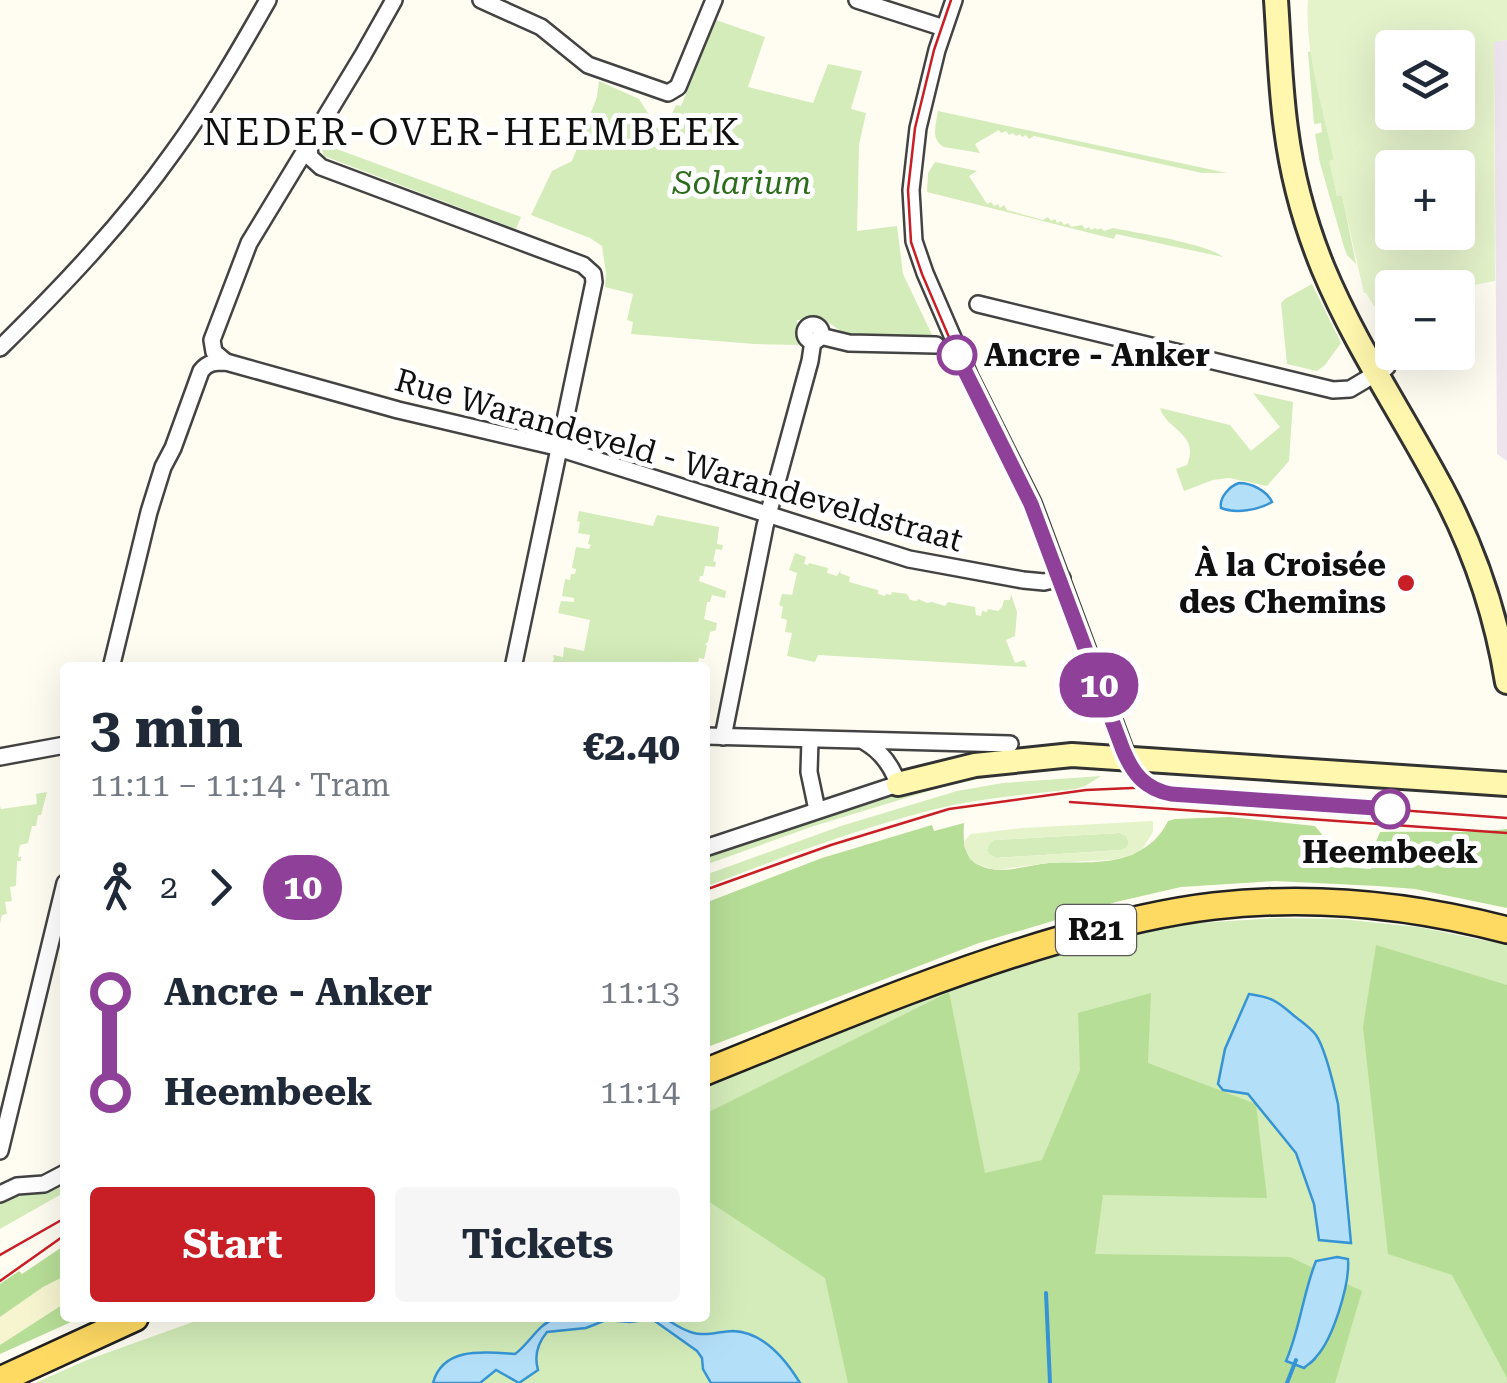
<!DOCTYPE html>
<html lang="en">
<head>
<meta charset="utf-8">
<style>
	body { margin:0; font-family:"Roboto Serif",serif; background:#f6f6f7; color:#1f2937; height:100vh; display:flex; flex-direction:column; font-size:38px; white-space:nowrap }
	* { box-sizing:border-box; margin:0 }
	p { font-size:32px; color:#747a83 }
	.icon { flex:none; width:55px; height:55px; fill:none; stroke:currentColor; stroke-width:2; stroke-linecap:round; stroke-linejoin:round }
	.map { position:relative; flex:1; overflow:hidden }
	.drawer { position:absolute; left:60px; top:662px; width:650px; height:660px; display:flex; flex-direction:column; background:#fff; border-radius:10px; box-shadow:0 10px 40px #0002 }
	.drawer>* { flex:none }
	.badge { padding:0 20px; border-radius:32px; font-size:35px; line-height:65px }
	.controls { position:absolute; left:1375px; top:30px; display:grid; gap:20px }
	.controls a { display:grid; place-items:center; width:100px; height:100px; border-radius:10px; background:#fff; box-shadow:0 10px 40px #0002; font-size:50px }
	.map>.badge { position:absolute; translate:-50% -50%; box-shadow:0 0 0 5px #fff }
	.legs { display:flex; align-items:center; gap:15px; height:110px; padding:0 30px; font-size:32px }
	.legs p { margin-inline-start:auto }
	.overview { display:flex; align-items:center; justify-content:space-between; height:170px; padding:0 30px }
	h1 { font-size:55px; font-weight:700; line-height:75px }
	.action { display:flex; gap:20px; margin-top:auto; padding:20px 30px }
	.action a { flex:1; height:115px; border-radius:10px; background:#c81f26; color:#fff; font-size:40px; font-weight:700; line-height:115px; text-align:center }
	.action a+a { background:#f6f6f7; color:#1f2937 }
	ul { padding:0 30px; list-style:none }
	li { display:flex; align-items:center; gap:35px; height:100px; font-size:38px }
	li i { display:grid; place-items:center; width:15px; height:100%; margin:0 12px; background:currentColor }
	li i::after { content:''; width:25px; height:25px; margin:-12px; border:8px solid; border-radius:50%; background:#fff }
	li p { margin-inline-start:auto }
	li:first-child i { background:linear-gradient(#0000 50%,currentColor 0) }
	li:last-child i { background:linear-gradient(currentColor 50%,#0000 0) }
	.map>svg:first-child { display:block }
	.industrial { fill:#ede4ee }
	.farmland { fill:#f7f4d0 }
	.green { fill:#d3ecb9 }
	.forest { fill:#b7de97 }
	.pitch { fill:#e5f3cb; fill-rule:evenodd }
	.water { fill:#b4dff9; stroke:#3794d4; stroke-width:2.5 }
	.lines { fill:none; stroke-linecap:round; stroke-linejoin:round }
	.stream { stroke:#3794d4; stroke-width:4 }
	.street-casing { stroke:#434343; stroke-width:20 }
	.secondary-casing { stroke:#323232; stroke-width:28 }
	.primary-casing { stroke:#212121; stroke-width:30 }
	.street { stroke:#fff; stroke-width:15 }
	.secondary { stroke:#fff7ad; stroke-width:22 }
	.primary { stroke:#ffda63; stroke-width:25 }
	.tram { stroke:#c81f26; stroke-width:2.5 }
	.line-1-casing { stroke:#fff; stroke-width:22 }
	.line-1 { stroke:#8f4199; stroke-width:15 }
	.stop-1-dot { fill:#fff; stroke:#8f4199; stroke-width:5 }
	.poi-dot { fill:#c81f26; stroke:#fff; stroke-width:4 }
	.labels { text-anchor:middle; stroke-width:10; stroke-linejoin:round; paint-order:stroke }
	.shield { fill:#fff; stroke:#585858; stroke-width:2.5 }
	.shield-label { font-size:30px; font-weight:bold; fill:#101010 }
	.park-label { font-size:32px; font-style:italic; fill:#2c6c1b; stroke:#fff }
	.stop-label { font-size:32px; font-weight:bold; fill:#101010; stroke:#fff; text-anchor:start }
	.street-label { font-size:32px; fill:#101010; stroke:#fff }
	.poi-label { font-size:32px; font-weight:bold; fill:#101010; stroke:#fff; text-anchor:end }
	.quarter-label { font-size:38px; letter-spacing:2.5px; fill:#101010; stroke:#fff }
</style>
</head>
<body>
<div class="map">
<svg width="1507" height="1383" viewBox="0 0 1507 1383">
	<rect width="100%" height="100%" fill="#fffdf2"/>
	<path class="industrial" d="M1507,40v421l-10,-7 -3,-413z"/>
	<path class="farmland" d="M65,1276v27l-65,42v-28l43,-30z"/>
	<g class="green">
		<path d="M716,20l49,17 -17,50 65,16 15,-39 34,7 -11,38 15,4 -7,32 -2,86 40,-5 6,48 32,67 -83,-2 -30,-21 -25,2 3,25 -46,-1 -123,-10 2,-12 -6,-2 6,-26 -28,-7 1,-14 -4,-27 -12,-8 -59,-23 21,-44 20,-10 25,-64 2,-16 40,18 23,36 14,-30 5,1z"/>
		<path d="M1312,51l22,109 -4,1 7,35 5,-1 14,69 -9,-9 -3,-8 -24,-84 -5,-29 7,-2 -1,-9 -7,1 -6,-72z"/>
		<path d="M938,111l289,62h-25l-168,-37 -5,3 -3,-4 -4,2 -2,-3 -4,2 -3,-3 -4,2 -3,-4 -5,2 -2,-3 -24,14 5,9 -36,-6c-14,-7 -8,-23 -6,-36z"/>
		<path d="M320,145h6l195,72 -5,12 -192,-73z"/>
		<path d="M935,162l42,9 -8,5 18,28 4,-2 3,4 4,-2 2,4 4,-3 3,5 36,10 5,-3 3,4 4,-2 2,4 4,-2 3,4 4,-2 3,4 11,-2 3,4 4,-2 2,3 5,-2 1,2 4,-2 3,3 9,-3c24,5 96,16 110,29l-107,-23 -2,5 -187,-47 1,-19z"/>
		<path d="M1312,284l29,59 -16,22 -8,6 -30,-7 -6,-61 4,-4z"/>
		<path d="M1253,393l40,9 -4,59 -22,25 -38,-8 -16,2 -29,11 -8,-22 11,-4c13,-32 -20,-34 -27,-57l70,17 21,26 29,-24z"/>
		<path d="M579,511l74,15 4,-11 62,12 -2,17 6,1 -1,5 -6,-1 -3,12 3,1 -1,5 -10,-1 -2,10h-3l-1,5 27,10 -1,7 -13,-3 -2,7h-3l-3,17 13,4 -1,7 -6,2 -2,10 -3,2 2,2 -3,13 -5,-1 -2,9h-147l4,-8 -1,-4 10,2 1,-10 20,4 6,-31 -32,-7 3,-12 13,1v-4l-12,-2 3,-17 5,1 1,-6h4l1,-5 -4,-1 4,-21 13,2 2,-4 -3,-1 2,-9 -12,-2 2,-11 -3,-1z"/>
		<path d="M795,553l11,4 -2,7 4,1 1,-2 19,5 -1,5 10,3 4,-7 -1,4 10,4 -1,5 29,8v4l7,2 1,-2 5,1 1,-3 15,2 3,6 7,1 1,-2 9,4 5,-1 13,4 3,-4 27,5 1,8 5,1 1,-5 5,1 1,-3 10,2 4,-4 2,-7h6l1,-6 6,18 -2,24 -9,4 9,23 9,-3 3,7 -209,-12 -3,7 -28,-6 5,-23 -7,-1 2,-12 -6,-2 2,-11 -4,-2 3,-11 10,1 5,-22 -8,-3z"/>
		<path d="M1065,763l28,4 -92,8 -49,9 -138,42 -109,39v-9l215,-72z"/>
		<path d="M1101,776l-16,10 -10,3c-41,5 -82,8 -122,16 -84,19 -168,51 -248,82v-12l136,-49 116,-35 46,-8z"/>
		<path d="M47,792l-6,23h-3l-2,11h-4l-4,17 -8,2 -2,12h3v4h-4l-1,25 -6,1 2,14 -7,1 2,12 -5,1 -2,9v-118l1,3 36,-5 -1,-10z"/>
		<path d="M1120,833l6,3 3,6 -2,6 -6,2 -125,8 -6,-3 -3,-5 2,-6 5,-4z"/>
		<path d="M1277,918l63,1 78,8 89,18v438h-1472l52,-23 117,-42h501v-231l244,-97 150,-47 85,-19z"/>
		<path d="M65,1183v9l-65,37v-28l7,-7 44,-9 3,4z"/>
	</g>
	<g class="forest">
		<path d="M1230,817l85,9 24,29 2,12 30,2 4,-25 5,-12c43,-1 85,2 127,-3v79l-92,-19 -38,-3 -102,-5 -94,6 -65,15 -137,41 -274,105v-145l117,-45 110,-33 2,6 30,-8c-1,16 -1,34 15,42 20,11 48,0 70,-2 28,-2 60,3 86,-10 15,-7 25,-16 33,-32l7,-2z"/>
		<path d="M1376,945l131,40v393l-55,-103 -64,-21 -25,-227z"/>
		<path d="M949,992l36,181 57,-13 38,-90 -2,-57 73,-20 -3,70 108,41 11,94 -164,-3 -8,59 195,3 72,34 -27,92h-487l-23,-105 -120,-79v-85z"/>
		<path d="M65,1245v31l-22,11 -43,30v-33l19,-13 3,3z"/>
		<path d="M65,1303v15h15l-80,36v-9z"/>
	</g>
	<g class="pitch">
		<path d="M1308,0h199v40l-13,2 1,239 -37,7h-66v14l-18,4 -8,-13h-2l-22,-97h-5l-8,-35 5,-2c-11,-48 -30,-111 -26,-159zM1392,48h66v64h-66zM1392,168h66v64h-66z"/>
		<path d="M1153,821v11l-10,16 -11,7 -20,5 -63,3 -54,7 -19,-6 -6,-5 -6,-13 1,-6 6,-6 51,-6zM1120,833l6,3 3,6 -2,5 -6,3 -125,8 -6,-3 -3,-5 2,-6 5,-4z"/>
	</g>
	<g class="water">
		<path d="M1239,483c13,0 28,8 33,19 -14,8 -36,12 -51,6 -2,-11 9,-22 18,-25z"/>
		<path d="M1249,994c21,3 27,6 43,20 8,7 17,12 24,21 10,15 18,51 22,69l13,139 -32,-3 -5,-36 -18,-51 -48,-59 -25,-4 -5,-6 7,-35z"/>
		<path d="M1337,1257l11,2c2,25 -15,80 -32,98 -3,5 -8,7 -12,11l-18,-7c14,-32 17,-68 30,-100z"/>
		<path d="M556,1318h109c10,7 24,16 36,16 11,1 21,-3 32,-3 30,1 53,29 67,52h-89l-8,-14 -1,-11 -5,-7 -45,-32 -22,3 -24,-2 -20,8 -39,4c-10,12 -13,24 -9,38l-19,13 -23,-13 -16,13h-47c10,-37 52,-31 82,-29 15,-11 23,-30 41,-36z"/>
	</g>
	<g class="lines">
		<g class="stream">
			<path d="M1046,1293l4,90"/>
			<path d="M1287,1383l9,-23"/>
		</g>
		<g class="street-casing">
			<g id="street">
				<path d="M481,0l60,27 47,38 80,28 10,-6 36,-87"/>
				<path d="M857,0l87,28"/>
				<path d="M954,0l-17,50 -19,78 -7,62 3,51 11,32 45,104 63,126 95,255"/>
				<path d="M309,146l1,11 11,10 262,98 10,9 1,8 -81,386"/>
				<path d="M978,304l355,86 17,-1 37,-22"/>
				<circle cx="813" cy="333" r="8"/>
				<path d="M820,336l29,7 87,2"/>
				<path d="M0,348c62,-61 123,-125 174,-197 35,-48 65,-100 94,-151"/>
				<path d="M226,362l-12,-10 -2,-12 37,-97 114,-188 31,-55"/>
				<path d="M111,668l38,-156 14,-45 10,-19 28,-77c7,-9 14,-9 25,-9l172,48 154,36 357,113 114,21 21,2 18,-4"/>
				<path d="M705,736l305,8"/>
				<path d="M723,737l42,-211 45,-165 3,-20"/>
				<path d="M810,740l-1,32 8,38"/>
				<path d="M0,757l65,-12"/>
				<path d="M705,848l193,-64c-6,-18 -16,-32 -33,-42"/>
				<path d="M0,1151l65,-268"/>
				<path d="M0,1194l17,-8 27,-2 21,-11"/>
			</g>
		</g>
		<g class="secondary-casing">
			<g id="secondary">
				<path d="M1276,0c3,43 4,86 10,129 6,47 19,95 37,139 32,77 80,147 119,221 32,60 54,125 65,193"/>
				<path d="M898,784l77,-19 97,-10 435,29"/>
			</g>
		</g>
		<g class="primary-casing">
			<g id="primary">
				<path d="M705,1072c117,-47 233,-97 354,-132 51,-15 103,-28 155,-34 98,-11 198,-1 293,24"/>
				<path d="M0,1380l135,-62"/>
			</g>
		</g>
		<use href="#street" class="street"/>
		<use href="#secondary" class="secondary"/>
		<use href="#primary" class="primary"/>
		<g class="tram">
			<path d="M951,0l-17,50 -19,78 -7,62 3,52 11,32 38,89 71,141 102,268 17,15 19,6 338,25"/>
			<path d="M1070,802l437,31"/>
			<path d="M705,890l126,-45 118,-36 137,-19 69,-3"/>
			<path d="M0,1255l65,-37"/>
			<path d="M0,1281l65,-46"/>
		</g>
	</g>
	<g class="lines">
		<g class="line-1-casing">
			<path id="line-1" d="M957,355l74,149 92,246c10,24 22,39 48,44l219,15"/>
		</g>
		<use href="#line-1" class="line-1"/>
	</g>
	<g class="stop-1-dot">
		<circle cx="957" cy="355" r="18"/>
		<circle cx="1390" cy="809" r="18"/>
	</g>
	<circle class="poi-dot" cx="1406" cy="583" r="10"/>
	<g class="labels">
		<rect class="shield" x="1056" y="905" width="80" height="50" rx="8"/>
		<g class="shield-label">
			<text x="1096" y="940">R21</text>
		</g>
		<g class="park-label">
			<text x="742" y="194">Solarium</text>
		</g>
		<g class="stop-label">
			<text x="984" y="366">Ancre - Anker</text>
			<text x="1390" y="863" text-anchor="middle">Heembeek</text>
		</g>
		<g class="street-label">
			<text transform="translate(679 460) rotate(16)" y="11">Rue Warandeveld - Warandeveldstraat</text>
		</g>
		<g class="poi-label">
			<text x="1386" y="576">À la Croisée<tspan x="1386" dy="37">des Chemins</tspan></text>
		</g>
		<g class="quarter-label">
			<text x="472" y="145">NEDER-OVER-HEEMBEEK</text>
		</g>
	</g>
</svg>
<div class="controls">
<a><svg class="icon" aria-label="layers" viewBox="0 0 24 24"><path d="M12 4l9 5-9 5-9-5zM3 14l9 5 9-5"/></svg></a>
<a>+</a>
<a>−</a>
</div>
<b class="badge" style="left:1099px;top:685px;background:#8f4199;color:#fff">10</b>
<section class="drawer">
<div class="overview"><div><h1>3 min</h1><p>11:11 – 11:14 · Tram</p></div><b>€2.40</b></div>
<div class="legs"><svg class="icon" aria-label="walk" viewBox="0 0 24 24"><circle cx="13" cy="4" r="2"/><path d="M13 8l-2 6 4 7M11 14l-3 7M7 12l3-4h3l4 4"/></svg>2<svg class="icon" aria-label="forward" viewBox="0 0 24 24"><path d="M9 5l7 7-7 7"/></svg><b class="badge" style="background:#8f4199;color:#fff">10</b></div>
<ul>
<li><i style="color:#8f4199"></i><b>Ancre - Anker</b><p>11:13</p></li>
<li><i style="color:#8f4199"></i><b>Heembeek</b><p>11:14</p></li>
</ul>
<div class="action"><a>Start</a><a>Tickets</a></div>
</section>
</div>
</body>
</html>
